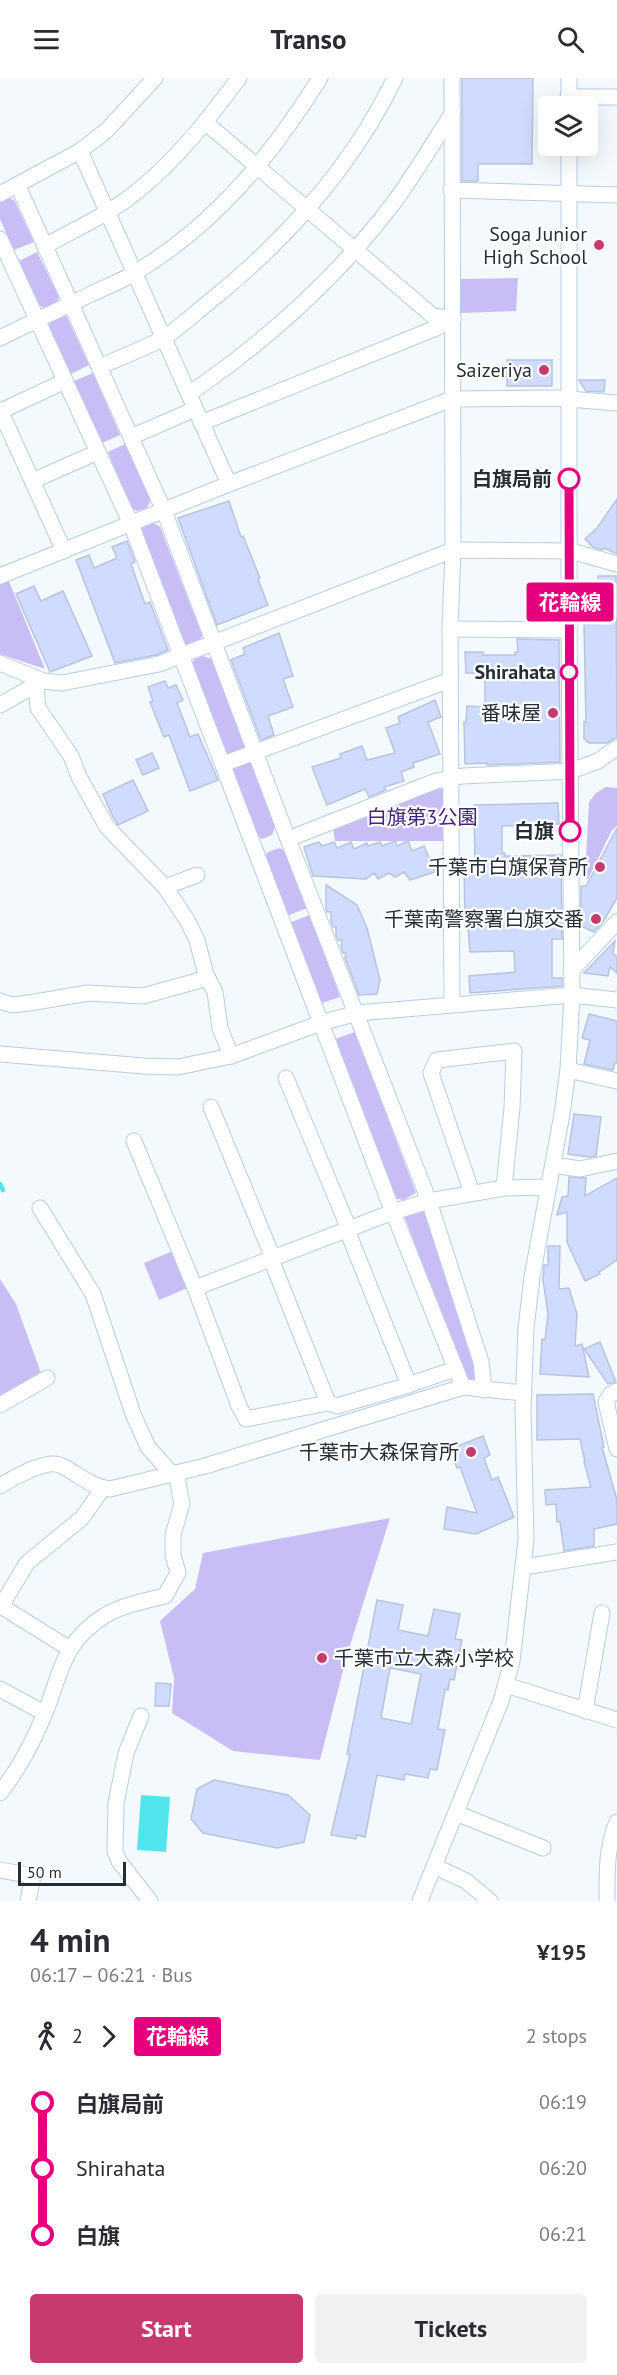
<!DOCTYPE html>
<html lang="en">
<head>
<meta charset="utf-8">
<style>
	body { margin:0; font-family:"PT Sans","Noto Sans JP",sans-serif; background:#f2f2f3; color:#2b2b33; height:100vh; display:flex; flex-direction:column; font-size:22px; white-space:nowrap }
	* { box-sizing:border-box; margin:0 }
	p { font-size:20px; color:#7c7c81 }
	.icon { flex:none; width:33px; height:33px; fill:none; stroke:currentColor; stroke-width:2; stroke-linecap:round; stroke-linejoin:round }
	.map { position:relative; height:1823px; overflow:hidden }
	.drawer { display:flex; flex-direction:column; background:#fff; flex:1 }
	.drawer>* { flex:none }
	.badge { padding:0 12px; border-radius:4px; font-size:21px; line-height:39px }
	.buttons { position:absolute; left:538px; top:18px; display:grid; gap:12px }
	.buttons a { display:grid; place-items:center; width:60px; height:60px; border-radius:6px; background:#fff; box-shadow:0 6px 24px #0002; font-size:30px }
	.scale { position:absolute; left:18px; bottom:15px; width:108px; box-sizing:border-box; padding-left:6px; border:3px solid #252e36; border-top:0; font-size:16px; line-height:21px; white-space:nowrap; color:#252e36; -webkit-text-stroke:4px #fff; paint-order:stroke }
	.map>.badge { position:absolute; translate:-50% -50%; box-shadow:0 0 0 3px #fff }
	.legs { display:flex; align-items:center; gap:9px; height:66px; padding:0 30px; font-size:20px }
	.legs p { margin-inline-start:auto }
	.headline { display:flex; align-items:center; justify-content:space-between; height:102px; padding:0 30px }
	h1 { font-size:33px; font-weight:700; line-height:45px }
	.cta { display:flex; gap:12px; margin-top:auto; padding:12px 30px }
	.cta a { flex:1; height:69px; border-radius:6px; background:#c63a6d; color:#fff; font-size:24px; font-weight:700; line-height:69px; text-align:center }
	.cta a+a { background:#f2f2f3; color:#2b2b33 }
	ul { padding:0 30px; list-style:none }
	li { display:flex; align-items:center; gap:21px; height:66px; font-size:22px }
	li i { display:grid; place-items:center; width:9px; height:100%; margin:0 8px; background:currentColor }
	li i::after { content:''; width:15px; height:15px; margin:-8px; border:4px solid; border-radius:50%; background:#fff }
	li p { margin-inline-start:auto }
	li:first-child i { background:linear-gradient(#0000 50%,currentColor 0) }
	li:last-child i { background:linear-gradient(currentColor 50%,#0000 0) }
	header { display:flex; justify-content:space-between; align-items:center; height:78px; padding:0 30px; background:#fff; font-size:27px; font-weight:700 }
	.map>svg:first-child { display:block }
	.green { fill:#c8bdf5 }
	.forest { fill:#c9bff5 }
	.water { fill:#51e6ee }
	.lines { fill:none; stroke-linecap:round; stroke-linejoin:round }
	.stream { stroke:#51e6ee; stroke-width:4.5 }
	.building { fill:#d0dcff; stroke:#b9c3de; stroke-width:1.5; fill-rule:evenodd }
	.minor-casing { stroke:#b7cee4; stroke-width:17 }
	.minor { stroke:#fff; stroke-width:15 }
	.line-1-casing { stroke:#fff; stroke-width:14 }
	.line-1 { stroke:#e6007e; stroke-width:9 }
	.poi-dot { fill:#c63a6d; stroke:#fff; stroke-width:2 }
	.stop-1-dot { fill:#fff; stroke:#e6007e; stroke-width:3 }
	.labels { text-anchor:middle; stroke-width:4.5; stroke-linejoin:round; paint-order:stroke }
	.poi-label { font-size:20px; fill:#252e36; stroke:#fff; text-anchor:end }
	.stop-label { font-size:20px; font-weight:bold; fill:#252e36; stroke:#fff; text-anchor:end }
	.park-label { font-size:20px; fill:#442184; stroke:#fff }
</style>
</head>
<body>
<header><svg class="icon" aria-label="menu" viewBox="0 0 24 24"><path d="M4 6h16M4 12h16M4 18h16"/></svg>Transo<svg class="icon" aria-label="search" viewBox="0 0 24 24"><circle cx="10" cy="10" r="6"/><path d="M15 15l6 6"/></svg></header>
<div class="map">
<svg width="617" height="1823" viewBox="0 0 617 1823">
	<rect width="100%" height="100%" fill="#f4f9fe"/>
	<g class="green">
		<path d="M9,120l5,2 20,42 -20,8 -14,-31v-17z"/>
		<path d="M37,174l22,45 -2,6 -12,5 -5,-2 -21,-45z"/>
		<path d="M518,200l-2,33 -56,2 -1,-34z"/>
		<path d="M61,236l5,1 23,50 -18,9 -22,-48 1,-6z"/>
		<path d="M93,295l27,62 -18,8 -28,-62z"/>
		<path d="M125,366l26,55 -4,9 -10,3 -6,-3 -23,-56z"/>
		<path d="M152,444l8,5 42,108 -4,9 -9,2 -7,-3 -43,-108 4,-9z"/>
		<path d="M8,501l37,90 -45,-15v-71z"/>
		<path d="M203,578l9,3 34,90 -20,6 -36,-89 5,-7z"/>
		<path d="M250,681l25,68 -3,8 -10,4 -5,-3 -26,-69z"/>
		<path d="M436,709l11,4v50h-112l-2,-14z"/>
		<path d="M606,709l11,1v38l-5,4 -24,49 -3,-1 4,-76 7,-9z"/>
		<path d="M279,770l5,2 23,58 -20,8 -22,-60 3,-4z"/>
		<path d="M310,837l30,82 -21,7 -30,-81z"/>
		<path d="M355,954l61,161 -13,7 -7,-2 -61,-159z"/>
		<path d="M428,1132l46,143 3,21 -4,6 -5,1 -3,-3 -61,-163 1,-3z"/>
		<path d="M175,1172l15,37 -31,13 -15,-37z"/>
		<path d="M390,1440l-43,137 -27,105 -87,-9 -61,-38 2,-35 -14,-57 35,-32 8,-36z"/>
	</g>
	<path class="forest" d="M0,1201l16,25 25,69 -41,23z"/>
	<path class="water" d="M141,1717l29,2 -4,55 -29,-2z"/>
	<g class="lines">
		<path class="stream" d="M0,1106l3,6"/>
	</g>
	<g class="building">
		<path d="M462,0h71l-1,86h-54v17h-16z"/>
		<rect x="507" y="282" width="45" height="26"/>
		<path d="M579,302h26l-1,12 -18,-1z"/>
		<path d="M617,421v55l-13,-6 -2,2 -9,-3 -8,-8 12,-11z"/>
		<path d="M229,423l12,36 2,-1 17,42 -2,1 10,26 -51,20 -39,-107z"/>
		<path d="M127,463l8,21 -4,2 14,40 5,-2 18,48 -12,5 -41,8 -39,-103 13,-5 5,13 23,-10 -5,-11z"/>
		<path d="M598,498h18l1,161 -10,6h-18l-5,-4v-17h2l-2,-98h15z"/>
		<path d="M34,508l7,15 22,-10 29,65 -42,16 -34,-78z"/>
		<rect x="539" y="531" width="20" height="11"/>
		<path d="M279,555l14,43 -10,3 10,28 -25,9 6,19 -13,5 -30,-80 14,-6 -2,-6z"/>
		<path d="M517,561l42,1 1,122 -73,3v-2l-22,1 -1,-42h2l1,-16 18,1v-34h-19l-1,-21h18v3h32v-3h3z"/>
		<path d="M165,603l3,7 8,-3 7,15 -6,3 13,34 8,-3 20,46 -28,11 -21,-56 -5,2 -14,-35 3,-1 -5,-14z"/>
		<path d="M435,622l6,17 -13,5 12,32 -27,9 1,4 -13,5 3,9 -20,6 2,3 -17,7 -4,-8 -38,16 -15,-38 29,-9 -1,-4 22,-8 5,14 28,-7 -9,-25 14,-5 -2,-6z"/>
		<path d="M152,675l7,15 -16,7 -7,-15z"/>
		<path d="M133,702l15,31 -30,14 -6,-10 -9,-21z"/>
		<path d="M558,725l1,21 -57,2v27h3v3l56,-1 1,84h-10v39h10v8l-92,7 -1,-17 46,-4 -1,-21 -44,1 -2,-26h-3l-1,-65 11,1 -1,-57z"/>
		<path d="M617,750v70l-14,24 -9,10 -13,-6v-40h5z"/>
		<path d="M395,763l2,5 11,-5 4,10 12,-5 11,26 -25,8 -6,-8 -9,5 -6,-4 -11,6 -4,-6 -8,6 -53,-3 -9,-29 15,-5 3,4 12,-4 3,6 14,-6 3,7 13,-6 1,3 12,-4 2,4z"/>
		<path d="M326,807l31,20 10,23 13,52 -3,14 -18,1 -14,-37 1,-5h-3l-2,-6 1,-7h-4l-2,-4v-9h-3l-2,-5v-10h-4l-1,-3z"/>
		<path d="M615,863l-2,12 4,4v16l-7,-6 -2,9 -24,-3z"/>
		<path d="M589,936l28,7v42l-2,-1 -2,8 -29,-6 6,-24 -8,-2z"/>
		<path d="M574,1036l27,3 -5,39 -7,1 -21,-3z"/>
		<path d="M569,1099l17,1 -1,18 32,-18v82l-18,12 1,2 -15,7 -18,-39v-30l-10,3 5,-18 6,-1z"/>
		<path d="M548,1168h12l-1,43 10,-1 8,26 -2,32 7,-2 7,33 -49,-3 2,-35 3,1 3,-26 -5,-34 1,-15h4z"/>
		<path d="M600,1264l16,40 -8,2 -24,-35z"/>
		<path d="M593,1316l11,53h-2l15,53v24l-23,5v17l-30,5 -4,-29h-3l-1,-18 -10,1 -1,-15 46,-3 -7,-25h1l-5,-23 -43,1v-45z"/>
		<path d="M483,1358l7,19 -6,3 8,22 6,-3 16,40 -38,17 -32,-5 3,-22 30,6 -17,-46 -3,1 -7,-19z"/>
		<path d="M377,1522l26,5 -5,25 30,6 6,-27 26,5 -5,25 7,1 -8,40 -4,-1 -2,11 -3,-1 -7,40 7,1 -8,40 -7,-1 -2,9 -23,-4 -1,6 -27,-5 -12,62 -8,-2 -1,4 -25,-4 19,-80 -3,-1zM390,1590l31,6 -10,50 -30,-6z"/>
		<path d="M156,1605l15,1 -2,22h-14z"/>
		<path d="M214,1702l74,15 22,20 -6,27 -27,6 -74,-15 -12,-14 6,-30z"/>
	</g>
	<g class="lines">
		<g class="minor-casing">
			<g id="minor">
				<path d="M568,19h49"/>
				<path d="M569,27v-27"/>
				<path d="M206,45l227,193 20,3"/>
				<path d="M80,73l149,333"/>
				<path d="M18,108l146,325 124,328 141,362 52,161 3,28"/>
				<path d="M451,112l166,5"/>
				<path d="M0,116l80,-43 27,-21 48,-52"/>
				<path d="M0,161l131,285 262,688 70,175"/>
				<path d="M45,168c32,-18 67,-33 95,-57 39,-32 69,-71 99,-111"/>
				<path d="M0,260c30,-15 61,-29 91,-44 15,-7 31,-13 45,-22 80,-48 135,-116 184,-194"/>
				<path d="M99,289c21,-9 43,-18 63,-28 16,-10 32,-25 47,-37 76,-61 143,-135 186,-224"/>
				<path d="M189,316c77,-53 146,-114 203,-189 22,-29 41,-62 61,-93"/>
				<path d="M0,332l64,141"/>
				<path d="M1,333l64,-30"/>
				<path d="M201,345l235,-95 17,-9"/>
				<path d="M131,359l64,-28"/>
				<path d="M32,403l66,-29"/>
				<path d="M0,498l229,-92 223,-85 105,-1 60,5"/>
				<path d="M450,551l119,1"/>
				<path d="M0,585l43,18 19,2 97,-19 294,-114 118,1 46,13"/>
				<path d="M36,607l2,23 33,48 8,21 28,50 58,60 22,33 10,20 9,35 9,17 5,36 11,28"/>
				<path d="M0,627l42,-24"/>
				<path d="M223,686l227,-84"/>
				<path d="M288,761l148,-58 27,-5 108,-5 27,-10 19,-13"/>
				<path d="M165,809l32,-12"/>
				<path d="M571,893l46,-49"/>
				<path d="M0,923l12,4 17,-2 59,-10 55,3 65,-18"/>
				<path d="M452,926l-2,-375 3,-79 -1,-472"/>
				<path d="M0,976l144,12 34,1 53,-11 90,-33 36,-10 215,-18 45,5"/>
				<path d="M568,992l49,11"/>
				<path d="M286,1000l63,151"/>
				<path d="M211,1029l62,151"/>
				<path d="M134,1063l61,147 44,118 7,13 82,-16 9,3 65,-19 53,-18"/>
				<path d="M553,1087l27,4 37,-8"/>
				<path d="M472,1115l-41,-120 6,-13 77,-9 -2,57 -8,80"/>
				<path d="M40,1130l53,86 40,120 15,33 24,27"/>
				<path d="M347,1152l62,155"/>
				<path d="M271,1181l57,144"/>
				<path d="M195,1210l198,-76 36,-11 75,-13 45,-1"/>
				<path d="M617,1313l-6,3 -5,8 11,47"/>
				<path d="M0,1327l47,-27"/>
				<path d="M0,1408c13,-8 46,-27 60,-21 19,9 28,21 50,24l95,-23 258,-79 61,6"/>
				<path d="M524,1489l93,-15"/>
				<path d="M70,1571l-69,-43 26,-43 55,-45 21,-30"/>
				<path d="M506,1607l111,35"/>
				<path d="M0,1611l44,24"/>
				<path d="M585,1633l17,-98"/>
				<path d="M141,1638l-15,37 -10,50 -1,48 4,10 31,40"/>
				<path d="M0,1715c20,-25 35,-55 47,-85 15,-40 17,-66 57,-92 18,-11 41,-15 61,-20l13,-23 -5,-18v-20l9,-31 -6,-31"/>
				<path d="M456,1735l87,35"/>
				<path d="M434,1788l32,15 24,20"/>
				<path d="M0,1792l33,6 -5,25"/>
				<path d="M420,1823l81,-200 11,-40 14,-121 -3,-132 3,-80 6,-51 30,-163 6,-44 4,-75 -3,-365v-484"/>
				<path d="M607,1823c0,-28 -1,-53 10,-79"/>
			</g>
		</g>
		<use href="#minor" class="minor"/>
	</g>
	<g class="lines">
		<g class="line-1-casing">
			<path id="line-1" d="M569,401l1,352"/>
		</g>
		<use href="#line-1" class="line-1"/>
	</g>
	<g class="poi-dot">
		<circle cx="599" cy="167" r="6"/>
		<circle cx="544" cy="292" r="6"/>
		<circle cx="553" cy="635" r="6"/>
		<circle cx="600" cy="789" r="6"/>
		<circle cx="596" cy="841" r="6"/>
		<circle cx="471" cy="1374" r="6"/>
		<circle cx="322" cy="1580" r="6"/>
	</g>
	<g class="stop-1-dot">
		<circle cx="569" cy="401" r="10"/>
		<circle cx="569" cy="594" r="8"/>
		<circle cx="570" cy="753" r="10"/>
	</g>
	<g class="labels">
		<g class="poi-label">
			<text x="587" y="163">Soga Junior<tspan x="587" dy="23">High School</tspan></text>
			<text x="532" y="299">Saizeriya</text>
			<text x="541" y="642">番味屋</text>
			<text x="588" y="796">千葉市白旗保育所</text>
			<text x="584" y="848">千葉南警察署白旗交番</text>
			<text x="459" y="1381">千葉市大森保育所</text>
			<text x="334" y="1587" text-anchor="start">千葉市立大森小学校</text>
		</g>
		<g class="stop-label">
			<text x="552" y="408">白旗局前</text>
			<text x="556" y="601">Shirahata</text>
			<text x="554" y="760">白旗</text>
		</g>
		<g class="park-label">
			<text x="422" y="746">白旗第3公園</text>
		</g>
	</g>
</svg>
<div class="buttons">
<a><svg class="icon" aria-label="layers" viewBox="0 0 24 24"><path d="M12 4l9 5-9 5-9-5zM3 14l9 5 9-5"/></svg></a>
</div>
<div class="scale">50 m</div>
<b class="badge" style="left:570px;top:524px;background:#e6007e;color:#fff">花輪線</b>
</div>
<section class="drawer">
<div class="headline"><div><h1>4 min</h1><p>06:17 – 06:21 · Bus</p></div><b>¥195</b></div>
<div class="legs"><svg class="icon" aria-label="walk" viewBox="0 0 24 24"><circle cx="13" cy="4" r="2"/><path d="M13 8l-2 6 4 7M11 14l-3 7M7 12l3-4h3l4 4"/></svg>2<svg class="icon" aria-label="forward" viewBox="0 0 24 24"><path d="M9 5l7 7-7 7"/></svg><b class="badge" style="background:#e6007e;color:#fff">花輪線</b><p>2 stops</p></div>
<ul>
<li><i style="color:#e6007e"></i><b>白旗局前</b><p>06:19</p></li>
<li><i style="color:#e6007e"></i><span>Shirahata</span><p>06:20</p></li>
<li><i style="color:#e6007e"></i><b>白旗</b><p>06:21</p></li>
</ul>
<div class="cta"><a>Start</a><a>Tickets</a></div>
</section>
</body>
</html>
